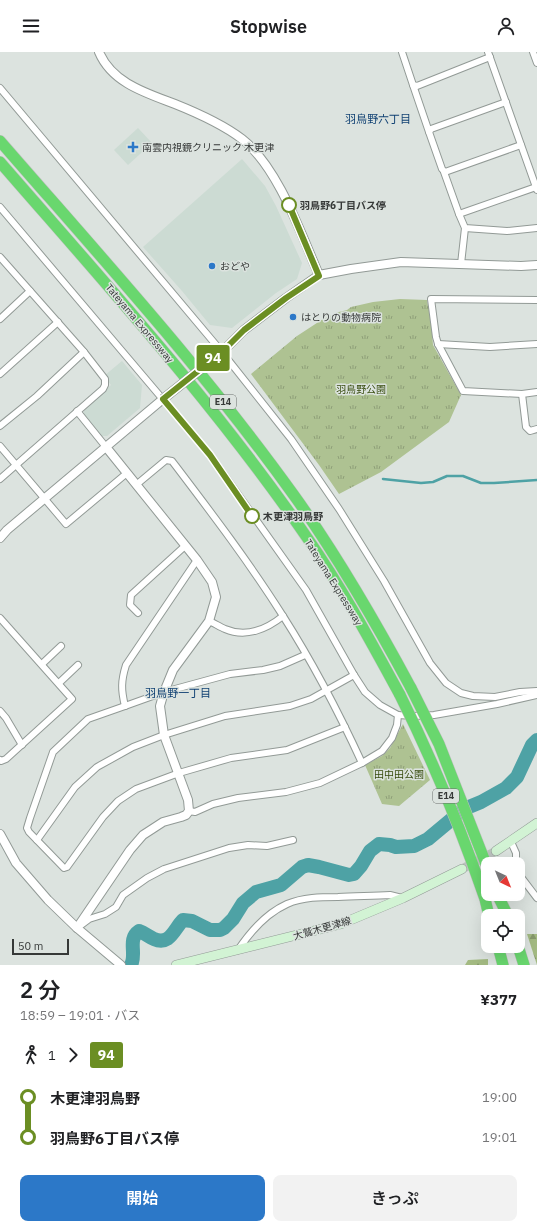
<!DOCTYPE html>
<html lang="ja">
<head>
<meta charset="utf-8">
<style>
	body { margin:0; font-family:"IBM Plex Sans","Noto Sans JP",sans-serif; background:#f2f2f2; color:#202124; height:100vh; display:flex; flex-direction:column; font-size:15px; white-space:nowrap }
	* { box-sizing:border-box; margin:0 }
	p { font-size:13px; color:#757577 }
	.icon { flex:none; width:22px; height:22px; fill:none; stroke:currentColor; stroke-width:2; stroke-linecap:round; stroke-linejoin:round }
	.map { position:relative; height:913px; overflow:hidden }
	.drawer { display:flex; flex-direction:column; background:#fff; flex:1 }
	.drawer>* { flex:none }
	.badge { padding:0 8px; border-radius:3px; font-size:14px; line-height:26px }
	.needle { width:26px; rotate:137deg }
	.controls { position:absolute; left:481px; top:805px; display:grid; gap:8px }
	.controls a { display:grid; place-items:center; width:44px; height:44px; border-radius:8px; background:#fff; box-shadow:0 4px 16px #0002; font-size:20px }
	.scale { position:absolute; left:12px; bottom:10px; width:57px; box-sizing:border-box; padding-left:4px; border:2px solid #363938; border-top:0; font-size:11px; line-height:14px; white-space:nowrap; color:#363938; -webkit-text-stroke:3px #dce3df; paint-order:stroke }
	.map>.badge { position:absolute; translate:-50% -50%; box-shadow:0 0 0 2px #fff }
	.legs { display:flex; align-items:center; gap:6px; height:44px; padding:0 20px; font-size:13px }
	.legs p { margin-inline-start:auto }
	.overview { display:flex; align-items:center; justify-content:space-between; height:68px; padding:0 20px }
	h1 { font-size:22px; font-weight:600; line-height:30px }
	.button { display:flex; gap:8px; margin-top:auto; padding:8px 20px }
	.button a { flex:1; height:46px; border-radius:8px; background:#2c78c8; color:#fff; font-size:16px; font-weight:600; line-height:46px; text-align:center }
	.button a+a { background:#f2f2f2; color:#202124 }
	ul { padding:0 20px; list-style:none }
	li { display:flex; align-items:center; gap:14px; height:40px; font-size:15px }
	li i { display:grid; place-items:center; width:6px; height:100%; margin:0 5px; background:currentColor }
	li i::after { content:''; width:10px; height:10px; margin:-5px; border:3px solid; border-radius:50%; background:#fff }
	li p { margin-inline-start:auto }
	li:first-child i { background:linear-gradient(#0000 50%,currentColor 0) }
	li:last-child i { background:linear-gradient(currentColor 50%,#0000 0) }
	header { display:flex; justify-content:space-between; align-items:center; height:52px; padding:0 20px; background:#fff; font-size:18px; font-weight:600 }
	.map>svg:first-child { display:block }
	.built { fill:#ccdbd3 }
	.grass { fill:url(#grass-tufts) }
	.forest { fill:url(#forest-firs) }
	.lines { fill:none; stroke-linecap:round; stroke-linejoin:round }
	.stream { stroke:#4ea2a5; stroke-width:2.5 }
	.river { stroke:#4ea2a5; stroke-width:14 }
	.secondary-tunnel { stroke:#bbc1be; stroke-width:9; stroke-dasharray:9 4.5; stroke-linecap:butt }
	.minor-casing { stroke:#929a96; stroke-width:8 }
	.tertiary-casing { stroke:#929a96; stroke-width:10 }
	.secondary-casing { stroke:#929a96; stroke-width:10 }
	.motorway-casing { stroke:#bfc0bf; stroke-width:12 }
	.minor { stroke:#fff; stroke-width:6 }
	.tertiary { stroke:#fff; stroke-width:8 }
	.secondary { stroke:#d2f3d4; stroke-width:9 }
	.motorway { stroke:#69d76e; stroke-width:11 }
	.tertiary-bridge-casing { stroke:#929a96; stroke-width:10; stroke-linecap:butt }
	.motorway-bridge-casing { stroke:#bfc0bf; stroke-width:12; stroke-linecap:butt }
	.tertiary-bridge { stroke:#fff; stroke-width:8 }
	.motorway-bridge { stroke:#69d76e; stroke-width:11 }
	.line-1-casing { stroke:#fff; stroke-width:9 }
	.line-1 { stroke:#6b8e23; stroke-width:6 }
	.poi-dot { fill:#2c78c8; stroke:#dce3df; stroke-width:1.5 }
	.stop-1-dot { fill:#fff; stroke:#6b8e23; stroke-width:2 }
	.labels { text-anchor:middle; stroke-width:3; stroke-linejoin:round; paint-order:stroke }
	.shield { fill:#dce3df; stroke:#686c6a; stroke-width:1 }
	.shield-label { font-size:9px; font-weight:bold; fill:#363938 }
	.poi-label { font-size:10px; fill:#363938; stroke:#dce3df; text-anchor:start }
	.stop-label { font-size:10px; font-weight:bold; fill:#363938; stroke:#dce3df; text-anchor:start }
	.street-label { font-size:10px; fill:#363938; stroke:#dce3df }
	.park-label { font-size:10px; fill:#364b0c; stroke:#dce3df }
	.neighbourhood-label { font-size:11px; fill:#104173; stroke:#dce3df }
</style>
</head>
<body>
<header><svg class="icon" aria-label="menu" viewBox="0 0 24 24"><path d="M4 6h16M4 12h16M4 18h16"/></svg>Stopwise<svg class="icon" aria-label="person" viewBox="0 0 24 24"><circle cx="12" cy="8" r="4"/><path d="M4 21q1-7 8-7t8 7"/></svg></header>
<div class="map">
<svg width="537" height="913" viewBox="0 0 537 913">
	<defs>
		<pattern id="grass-tufts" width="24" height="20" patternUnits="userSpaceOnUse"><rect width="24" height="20" fill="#aec292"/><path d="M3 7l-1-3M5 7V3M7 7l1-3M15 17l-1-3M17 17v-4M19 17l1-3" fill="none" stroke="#8e9f78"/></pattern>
		<pattern id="forest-firs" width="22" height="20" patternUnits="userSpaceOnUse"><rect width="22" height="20" fill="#a3ba82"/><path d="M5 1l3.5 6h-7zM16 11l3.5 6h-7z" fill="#86986b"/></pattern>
	</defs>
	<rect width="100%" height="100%" fill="#dce3df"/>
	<g class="built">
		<path d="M138,76l14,15 -24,22 -14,-15z"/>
		<path d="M242,107l23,27 11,20 26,57 -5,16 -21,14 -44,35 -22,-3 -28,-34 -39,-44z"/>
		<path d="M122,309l20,24 -2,23 -33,28h-6l-17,-22v-3l27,-26 -7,-9z"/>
	</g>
	<g class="grass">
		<path d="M400,247l27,1 1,6 2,3 3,36 28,50 -12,27 -68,50 -42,22 -20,-29 -68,-91 46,-38 26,-17 16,-7 8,-2 4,-3 22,-5z"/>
		<path d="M403,672l27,56 -31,26 -17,-2 -17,-39 17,-9 8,-8z"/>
	</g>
	<g class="forest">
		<path d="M527,882h10v31z"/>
		<path d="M488,907v6h-23l3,-5z"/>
	</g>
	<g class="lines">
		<path class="stream" d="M383,427l38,4 12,-1 14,-6h16l18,7h13l43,-3"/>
		<path class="river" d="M131,913c6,-11 -4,-26 8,-34 6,2 10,6 15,8 16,7 20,-10 29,-19l9,1 18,9h10l4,-2 9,-9 10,-16 13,-11 25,-7 21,-18 6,-2 11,2 30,8 5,-1 7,-8 9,-15 9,-7 11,1 6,2 18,-1 14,-7 36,-30 17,-7 25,-14 11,-11 15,-32 5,-5"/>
		<path class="secondary-tunnel" d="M462,817l34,-18"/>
		<g class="minor-casing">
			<g id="minor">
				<path d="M402,0l11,33 4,1 73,-29"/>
				<path d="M488,0l49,138"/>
				<path d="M533,0l4,11"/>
				<path d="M413,33l16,47"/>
				<path d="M0,36l222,264 69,87 48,70 45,72 46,82 16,20 15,10 12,3 22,1 25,-5 17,-1"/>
				<path d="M506,50l-75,27 -2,3 13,37 3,3 76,-27"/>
				<path d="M444,120l15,42"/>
				<path d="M536,135l-77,27 6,14 42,3 30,-3"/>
				<path d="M0,155l210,248 96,135 48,85 11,17 15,13 18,10 16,1 20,-1 63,-11 40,-9"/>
				<path d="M0,205l84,95 21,27v6l-2,4 -103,90"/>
				<path d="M461,212l4,-36"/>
				<path d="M537,248l-106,-1 5,38 2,7 25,47 59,3 15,-2"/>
				<path d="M0,267l30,-28"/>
				<path d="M438,292l52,3 47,-3"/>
				<path d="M0,322l58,-52"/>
				<path d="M522,342l4,33 4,4 7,-2"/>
				<path d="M77,359l29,36"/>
				<path d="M0,374l37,-30 47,-44"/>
				<path d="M0,394l66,78 61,-51"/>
				<path d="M136,433l30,-25 6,1c38,50 77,101 111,155 30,47 56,97 79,147"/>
				<path d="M138,561l-8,-8 1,-10 54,-49"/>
				<path d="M0,566l72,81 -66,60 -5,2 -1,-1"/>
				<path d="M209,569c5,2 11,6 16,8 21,9 42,0 58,-13"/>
				<path d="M305,603l-25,11 -17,4 -33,4 -66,18 -39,14 -37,13 -35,33 -23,66 -3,10 2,4 35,36 3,-1 36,-50 15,-16 18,-12 43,-16 52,-15 56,-8 58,-23"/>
				<path d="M42,612l19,-18"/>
				<path d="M59,631l19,-18"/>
				<path d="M125,654c-4,-16 -4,-25 1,-41l71,-105"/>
				<path d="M0,659l6,7 16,27"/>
				<path d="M189,759l6,1 18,-8 25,-6 48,-6 34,-9 42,-20 20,-12 10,-13 5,-13 1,-10"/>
				<path d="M37,788l38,-53 22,-20 36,-20 31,-12 61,-19 65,-10 21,-7 43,-24"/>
				<path d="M511,790l5,11v11"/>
				<path d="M518,821l19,25"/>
				<path d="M81,873l8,-6 16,-5 11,-7 7,-12 24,-17 17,-9 65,-21 19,-3 19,1 26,-6"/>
				<path d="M238,898c12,-18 29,-37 49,-46 16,-7 34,-7 51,-7 18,-1 35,-1 52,-2l12,3"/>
			</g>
		</g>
		<g class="tertiary-casing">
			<g id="tertiary">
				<path d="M99,0c13,31 47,41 76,52 20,8 50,22 67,35 36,28 59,95 77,136"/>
				<path d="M222,300l22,-22 42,-32 33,-23 32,-6 50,-7 120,4 16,-1"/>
				<path d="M0,486l7,-8 156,-131"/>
				<path d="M0,782l16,29 32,37 29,28 44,37"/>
				<path d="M77,876l53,-78 13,-15 20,-13 18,-5 5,-2 3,-4 -1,-11 -24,-65 -4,-29 4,-14 9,-22 36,-49 7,-24 -4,-15 -15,-22 -91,-113"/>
			</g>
		</g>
		<g class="secondary-casing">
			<g id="secondary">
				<path d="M496,799l41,-28"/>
				<path d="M176,913l165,-41 62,-26 59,-29"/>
			</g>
		</g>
		<g class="motorway-casing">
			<g id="motorway">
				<path d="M0,89c100,115 204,229 293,353 44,61 82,127 118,194"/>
				<path d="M0,110c106,122 216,243 308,377 34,49 63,103 92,156"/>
				<path d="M497,842l11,22"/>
				<path d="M485,847l4,17"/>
				<path d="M498,894l5,19"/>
				<path d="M518,894l6,19"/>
			</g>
		</g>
		<use href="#minor" class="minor"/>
		<use href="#tertiary" class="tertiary"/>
		<use href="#secondary" class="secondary"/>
		<use href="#motorway" class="motorway"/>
		<g class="tertiary-bridge-casing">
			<path id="tertiary-bridge" d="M163,347l59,-47"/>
		</g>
		<g class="motorway-bridge-casing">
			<g id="motorway-bridge">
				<path d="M411,636l28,56 49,125"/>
				<path d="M400,643c33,66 61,134 85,204"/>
			</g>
		</g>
		<use href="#tertiary-bridge" class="tertiary-bridge"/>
		<use href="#motorway-bridge" class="motorway-bridge"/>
	</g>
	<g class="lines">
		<g class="line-1-casing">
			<path id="line-1" d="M252,464l-42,-61 -47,-56 59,-47 22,-22 42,-32 33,-22 -30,-71"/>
		</g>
		<use href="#line-1" class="line-1"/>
	</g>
	<g class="poi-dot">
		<path d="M131 89h4v4h4v4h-4v4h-4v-4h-4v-4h4z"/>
		<circle cx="212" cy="214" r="4"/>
		<circle cx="293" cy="265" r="4"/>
	</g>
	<g class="stop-1-dot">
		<circle cx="289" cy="153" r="7"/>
		<circle cx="252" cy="464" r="7"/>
	</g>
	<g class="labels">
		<g class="shield">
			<rect x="210" y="343" width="26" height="14" rx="3"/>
			<rect x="433" y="737" width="26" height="14" rx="3"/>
		</g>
		<g class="shield-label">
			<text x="223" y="353">E14</text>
			<text x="446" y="747">E14</text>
		</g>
		<g class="poi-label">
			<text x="142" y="99">南雲内視鏡クリニック 木更津</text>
			<text x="220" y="218">おどや</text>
			<text x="301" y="269">はとりの動物病院</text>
		</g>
		<g class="stop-label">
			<text x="300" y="157">羽鳥野6丁目バス停</text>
			<text x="263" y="468">木更津羽鳥野</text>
		</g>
		<g class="street-label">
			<text transform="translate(140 271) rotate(50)" y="4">Tateyama Expressway</text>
			<text transform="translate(334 530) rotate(58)" y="4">Tateyama Expressway</text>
			<text transform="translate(322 876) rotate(-16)" y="4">大鷲木更津線</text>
		</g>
		<g class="park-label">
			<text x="361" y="341">羽鳥野公園</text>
			<text x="399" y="726">田中田公園</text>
		</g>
		<g class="neighbourhood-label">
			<text x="378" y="71">羽鳥野六丁目</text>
			<text x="178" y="645">羽鳥野一丁目</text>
		</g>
	</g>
</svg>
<div class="controls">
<a><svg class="needle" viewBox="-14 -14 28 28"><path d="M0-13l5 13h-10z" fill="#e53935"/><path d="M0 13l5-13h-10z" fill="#757577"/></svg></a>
<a><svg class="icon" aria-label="locate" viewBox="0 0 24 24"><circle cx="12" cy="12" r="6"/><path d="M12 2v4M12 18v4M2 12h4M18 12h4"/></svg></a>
</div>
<div class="scale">50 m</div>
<b class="badge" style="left:213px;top:306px;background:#6b8e23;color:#fff">94</b>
</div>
<section class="drawer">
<div class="overview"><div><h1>2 分</h1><p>18:59 – 19:01 · バス</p></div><b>¥377</b></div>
<div class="legs"><svg class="icon" aria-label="walk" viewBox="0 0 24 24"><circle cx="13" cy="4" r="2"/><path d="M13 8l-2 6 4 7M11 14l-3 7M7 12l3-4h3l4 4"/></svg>1<svg class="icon" aria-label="forward" viewBox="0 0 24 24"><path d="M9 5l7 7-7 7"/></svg><b class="badge" style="background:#6b8e23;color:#fff">94</b></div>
<ul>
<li><i style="color:#6b8e23"></i><b>木更津羽鳥野</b><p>19:00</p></li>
<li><i style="color:#6b8e23"></i><b>羽鳥野6丁目バス停</b><p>19:01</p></li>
</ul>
<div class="button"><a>開始</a><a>きっぷ</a></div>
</section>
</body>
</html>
